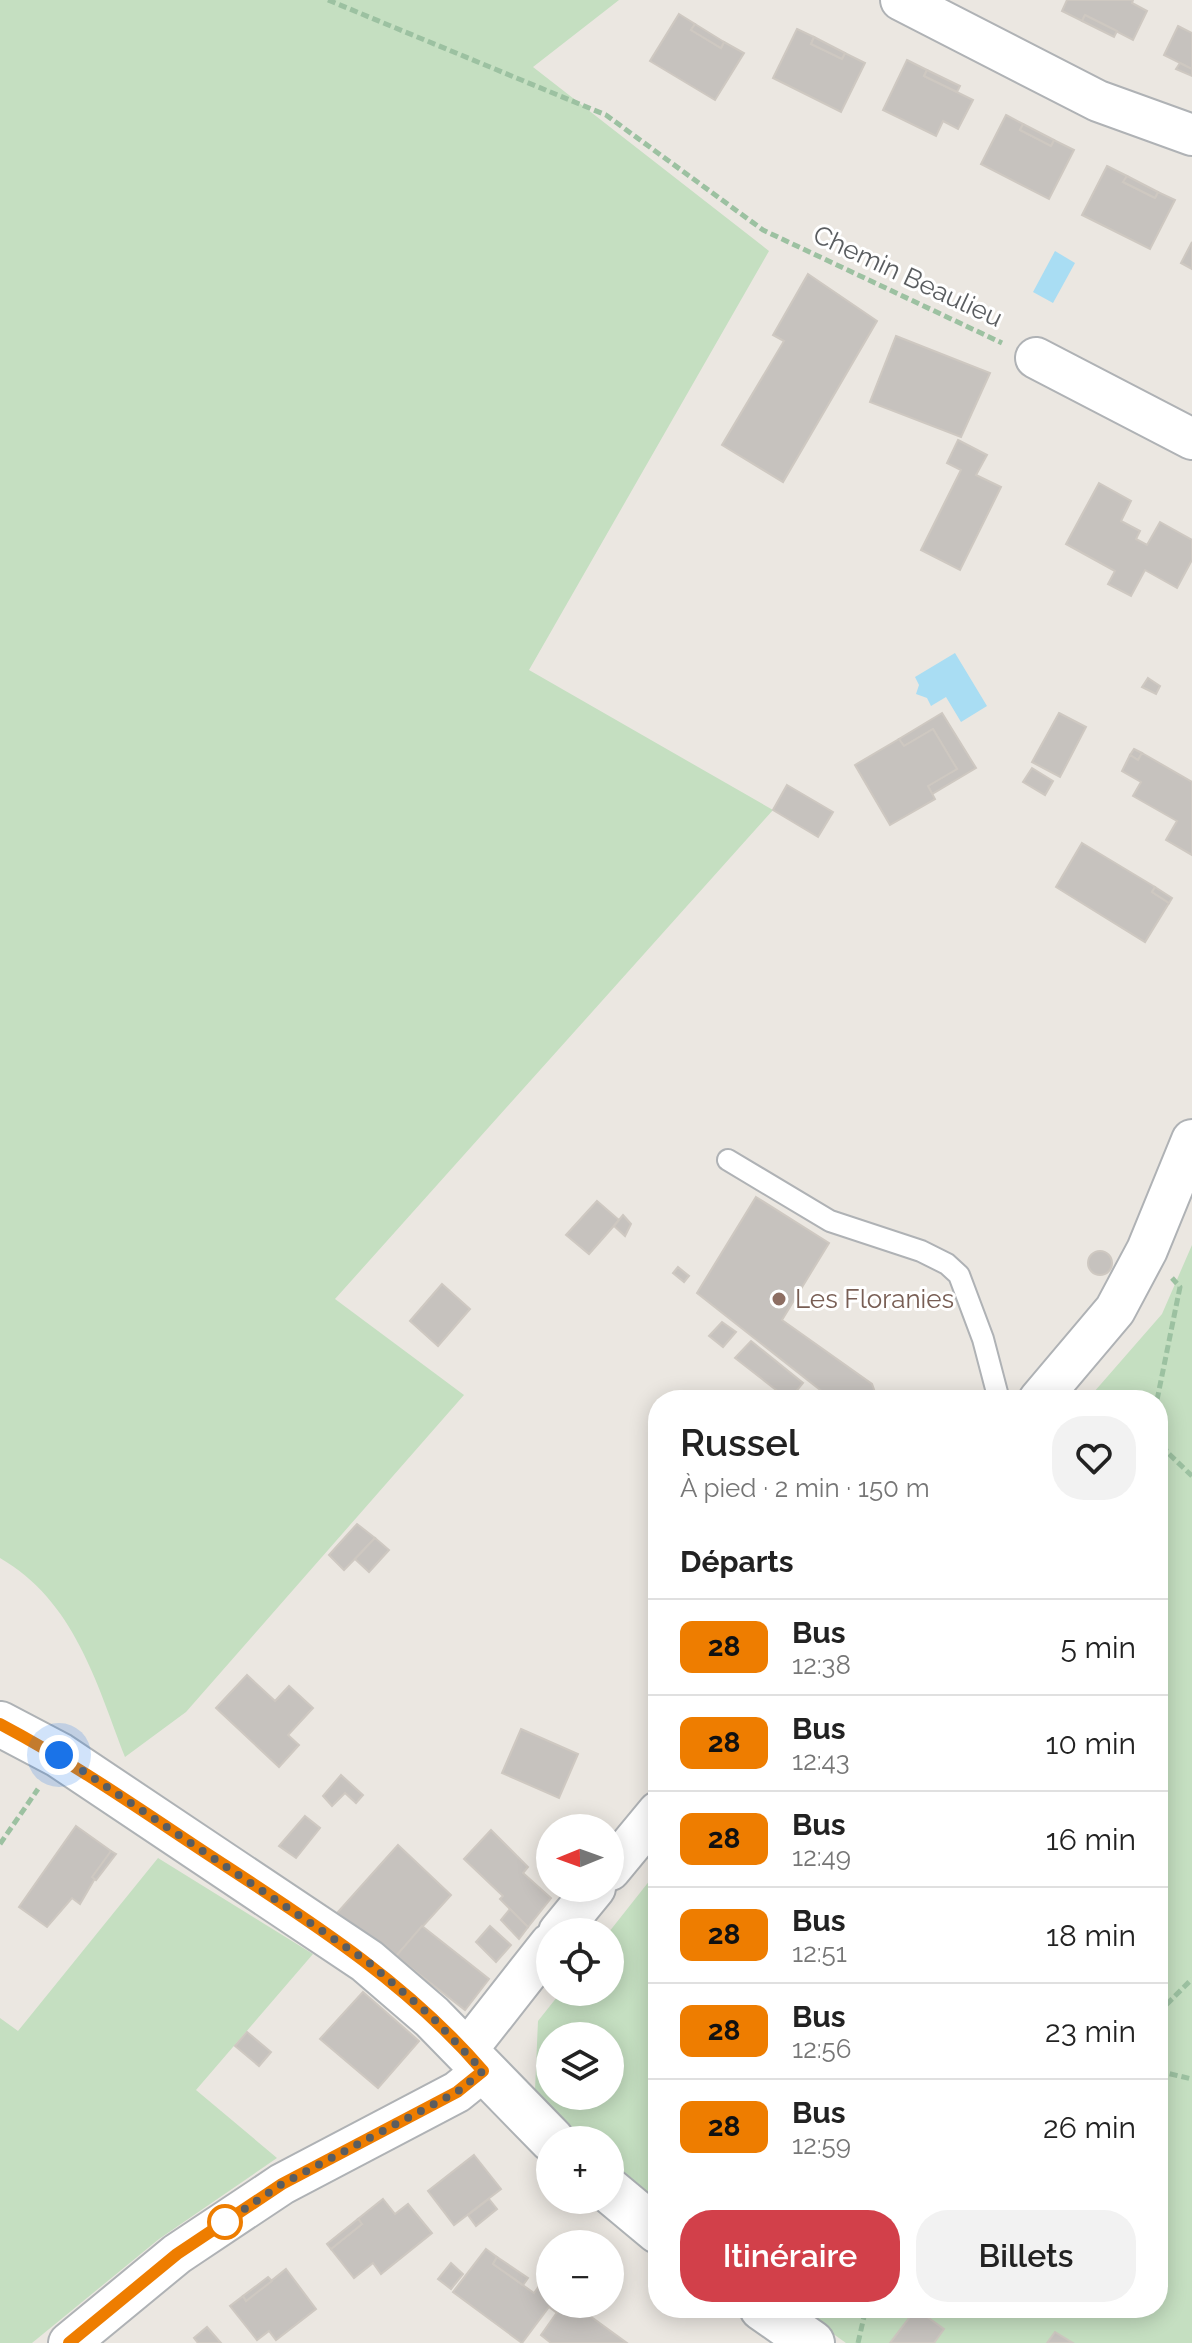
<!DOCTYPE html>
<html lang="fr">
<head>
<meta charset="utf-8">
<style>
	body { margin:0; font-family:Raleway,sans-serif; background:#f2f2f2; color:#222; height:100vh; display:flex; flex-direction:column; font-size:30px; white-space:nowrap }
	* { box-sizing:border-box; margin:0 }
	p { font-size:26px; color:#767676 }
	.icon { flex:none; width:44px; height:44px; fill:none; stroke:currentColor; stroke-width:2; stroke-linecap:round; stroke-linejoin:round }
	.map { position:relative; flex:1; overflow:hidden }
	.details { position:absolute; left:648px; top:1390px; width:520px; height:928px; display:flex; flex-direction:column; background:#fff; border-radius:32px; box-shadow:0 4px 20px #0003 }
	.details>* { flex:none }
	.badge { padding:0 16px; border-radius:12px; font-size:28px; line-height:52px }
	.needle { width:52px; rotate:269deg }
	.controls { position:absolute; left:536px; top:1814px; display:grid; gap:16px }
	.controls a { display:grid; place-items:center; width:88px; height:88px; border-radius:50%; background:#fff; box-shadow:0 4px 20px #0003; font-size:40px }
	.you { position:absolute; width:40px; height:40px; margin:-20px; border:6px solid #fff; border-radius:50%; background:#1a73e8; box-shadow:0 0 0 12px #1a73e833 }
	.map>.badge { position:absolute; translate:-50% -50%; box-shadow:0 0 0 4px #fff }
	h2 { padding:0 32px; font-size:30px; line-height:72px }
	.round { display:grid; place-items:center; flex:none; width:84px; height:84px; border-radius:32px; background:#f2f2f2 }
	.overview { display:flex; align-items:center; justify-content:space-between; height:136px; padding:0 32px }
	h1 { font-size:38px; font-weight:600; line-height:60px }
	.action { display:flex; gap:16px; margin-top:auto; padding:16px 32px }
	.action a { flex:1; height:92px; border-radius:32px; background:#d2404a; color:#fff; font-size:32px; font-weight:600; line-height:92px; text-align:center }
	.action a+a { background:#f2f2f2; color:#222 }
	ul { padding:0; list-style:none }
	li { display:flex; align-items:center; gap:24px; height:96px; padding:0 32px; border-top:2px solid #e0e0e0 }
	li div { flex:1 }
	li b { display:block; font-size:30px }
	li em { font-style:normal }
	li .badge { min-width:88px; font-weight:700; text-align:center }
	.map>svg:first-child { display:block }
	.green { fill:#c5dfc1; fill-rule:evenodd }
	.water { fill:#a9ddf3 }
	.building { fill:#c6c2be; stroke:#cec8c1; stroke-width:2 }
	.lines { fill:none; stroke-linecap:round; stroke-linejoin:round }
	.lane-casing { stroke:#afb2b5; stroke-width:24 }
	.street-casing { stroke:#afb2b5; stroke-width:44 }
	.secondary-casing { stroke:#aeb2b5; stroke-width:48 }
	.path { stroke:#9cc1a1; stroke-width:5; stroke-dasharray:8 4; stroke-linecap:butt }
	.lane { stroke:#fff; stroke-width:20 }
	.street { stroke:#fff; stroke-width:40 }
	.secondary { stroke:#fff; stroke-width:44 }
	.line-casing { stroke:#fff; stroke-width:18 }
	.line { stroke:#ee7d00; stroke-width:12 }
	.walk { stroke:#5a5d60; stroke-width:8; stroke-dasharray:0 14.4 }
	.education-dot { fill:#8d6e63; stroke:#fff; stroke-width:3 }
	.stop-dot { fill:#fff; stroke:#ee7d00; stroke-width:4 }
	.labels { text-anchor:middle; stroke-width:6; stroke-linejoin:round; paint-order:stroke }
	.street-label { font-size:26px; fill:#5a5d60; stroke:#fff }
	.education-label { font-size:26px; fill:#785e54; stroke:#fff; text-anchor:start }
</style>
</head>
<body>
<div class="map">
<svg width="1192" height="2343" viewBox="0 0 1192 2343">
	<rect width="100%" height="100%" fill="#ebe7e1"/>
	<g class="green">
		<path d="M0,0h619l-86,67 236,184 -240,419 244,140 -438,489 129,96 -278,317 -61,45c-29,-76 -51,-156 -125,-199z"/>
		<path d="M1192,1245v1098h-346l-49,-35h361v-908h-71l75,-86z"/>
		<path d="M158,1858l155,96 -117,136 81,68 -118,81 -127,104h-32v-325l18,13z"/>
		<path d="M658,1870v339l-48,-38v-31h-35l-40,-50 3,-69 23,-29h49l-1,-60zM550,2036h60v60h-60z"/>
	</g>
	<g class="water">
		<path d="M1055,251l20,12 -22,40 -20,-11z"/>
		<path d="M955,653l32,53 -26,16 -15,-25 -15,9 -4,-8 -11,-4 3,-9 -4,-8z"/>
	</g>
	<g class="building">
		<path d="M1067,0h66l-1,3 15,8 -14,29 -48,-25 -3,6 -20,-10z"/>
		<path d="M679,14l16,10 -4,6 30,18 3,-6 20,11 -29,47 -65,-39z"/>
		<path d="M1085,15l32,16 -3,6 -32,-16z"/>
		<path d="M695,24l29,18 -3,6 -30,-18z"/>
		<path d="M1178,26l14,7v36l-28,-14z"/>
		<path d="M797,29l17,8 -3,7 31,15 3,-6 20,10 -24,49 -68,-34z"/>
		<path d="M814,37l31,16 -3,6 -31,-15z"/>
		<path d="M907,60l20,10 -3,6 49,24 -15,29 -15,-8 -7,15 -53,-26z"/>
		<path d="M1180,63l12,6v7l-16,-7z"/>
		<path d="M927,70l33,16 -3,6 -33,-16z"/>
		<path d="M1006,115l17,9 -3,6 31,16 3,-6 20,10 -25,49 -68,-35z"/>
		<path d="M1023,124l31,16 -3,6 -31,-16z"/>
		<path d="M1107,166l20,10 -4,6 32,16 3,-6 17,8 -25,49 -68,-34z"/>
		<path d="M1127,176l31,16 -3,6 -32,-16z"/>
		<path d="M1192,242v27l-11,-6z"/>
		<path d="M808,274l69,47 -94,161 -61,-37 62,-104 -11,-6z"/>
		<path d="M896,336l94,37 -29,64 -91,-35z"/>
		<path d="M958,440l29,15 -11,20 25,12 -41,83 -39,-20 40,-80 -14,-7z"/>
		<path d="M1099,483l32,18 -10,20 19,10 -4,8 11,6 13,-23 32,18v20l-15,28 -32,-18 -14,26 -23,-12 7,-13 -49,-27z"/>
		<path d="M1148,678l12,8 -4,8 -14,-7z"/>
		<path d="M942,713l34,55 -44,26 -4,-8 29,-17 -24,-40 -29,17 -5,-7z"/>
		<path d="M1059,713l27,14 -26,50 -28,-15z"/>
		<path d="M933,729l24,40 -29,17 7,13 -45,26 -35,-60 44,-26 5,7z"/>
		<path d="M1134,749l8,4 -4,7 -8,-5z"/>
		<path d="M1142,753l50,29v73l-26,-15 11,-19 -44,-25 8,-14 -19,-11 8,-16 8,5z"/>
		<path d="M1032,768l21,13 -8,14 -22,-13z"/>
		<path d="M787,785l46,27 -15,25 -45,-27z"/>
		<path d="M1082,843l73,44 -3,5 17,11 -24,39 -89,-55z"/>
		<path d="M1155,887l17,11 -3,5 -17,-11z"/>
		<path d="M756,1197l73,46 -47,77 90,64 4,11 7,5h-50l-136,-107z"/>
		<path d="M597,1201l22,19 -30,34 -23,-19z"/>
		<path d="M623,1215l8,9 -6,12 -11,-10z"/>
		<circle cx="1100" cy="1263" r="12"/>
		<path d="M678,1267l11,9 -5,6 -11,-9z"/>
		<path d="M442,1284l28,25 -32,37 -28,-25z"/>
		<path d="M722,1322l14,10 -13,15 -14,-11z"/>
		<path d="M751,1341l52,42 -14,17 -54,-42z"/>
		<path d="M357,1524l18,14 -31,32 -15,-15z"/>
		<path d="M375,1538l14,12 -20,22 -14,-13z"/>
		<path d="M247,1675l28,26 14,-15 24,22 -25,27 11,10 -20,22 -63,-59z"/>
		<path d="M521,1729l57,25 -19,44 -57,-25z"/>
		<path d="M341,1775l22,20 -7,8 -11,-10 -13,13 -9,-10z"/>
		<path d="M305,1816l15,12 -24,30 -17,-12z"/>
		<path d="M76,1826l35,25 -31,53 -8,-6 -25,29 -28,-20z"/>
		<path d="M491,1830l37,37 -5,6 28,25 -23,29 -28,-28 3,-3 -39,-37z"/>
		<path d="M398,1845l53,50 -55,61 -59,-43z"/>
		<path d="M111,1851l5,3 -20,26 -4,-3z"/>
		<path d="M510,1909l18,18 -9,12 -18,-19z"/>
		<path d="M422,1926l67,53 -24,31 -69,-54z"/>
		<path d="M490,1926l21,19 -15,17 -20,-20z"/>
		<path d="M363,1992l56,49 -41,47 -58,-49z"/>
		<path d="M247,2032l24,20 -12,14 -24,-20z"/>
		<path d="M474,2155l27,34 -47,36 -26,-34z"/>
		<path d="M383,2199l12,15 13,-10 24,29 -51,41 -8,-11 -19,15 -23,-29 31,-25 -4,-5z"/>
		<path d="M489,2199l8,10 -21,17 -8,-11z"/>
		<path d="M358,2219l4,5 -31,25 -4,-5z"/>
		<path d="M486,2249l11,8 -4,7 41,29 14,-19 2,30h13l-6,9 -8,-6 -27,36 -69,-51z"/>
		<path d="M497,2257l31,21 -5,7 -30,-21z"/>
		<path d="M451,2263l12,11 -12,15 -13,-10z"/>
		<path d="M286,2269l30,40 -40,31 -7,-9 -12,9 -27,-34 13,-10 3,5z"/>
		<path d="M268,2277l4,4 -26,20 -3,-5z"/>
		<path d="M563,2304h19l-3,4 48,35h-76l-10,-8z"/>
		<path d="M916,2309l28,20 -10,14h-44z"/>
		<path d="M207,2327l14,16h-23l-4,-5z"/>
		<path d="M1055,2332l18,11h-26z"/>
	</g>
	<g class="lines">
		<g class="lane-casing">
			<path id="lane" d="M728,1160l102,61 91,30 26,13 12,11 24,64 16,61"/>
		</g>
		<g class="street-casing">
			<g id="street">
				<path d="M901,0l197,101 94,34"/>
				<path d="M1036,358l156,81"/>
				<path d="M1039,1400l76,-90 32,-60 45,-110"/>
				<path d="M610,1870l48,-58"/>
				<path d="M559,1932l36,-44"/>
				<path d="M466,2051l84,-107"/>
				<path d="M69,2343l108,-89 105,-70 175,-92 26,-21"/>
			</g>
		</g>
		<g class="secondary-casing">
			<g id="secondary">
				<path d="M0,1724l59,31 308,206 65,56 120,123"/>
				<path d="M610,2191l48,40"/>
				<path d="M762,2308l50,35"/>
			</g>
		</g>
		<g class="path">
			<path d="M328,0l278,115 157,115 239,113"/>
			<path d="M1157,1400l23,-113 -8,-9"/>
			<path d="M1158,1433l9,19 25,24"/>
			<path d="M0,1844l38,-55"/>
			<path d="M1158,2013l34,-34"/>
			<path d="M1158,2071l34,8"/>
			<path d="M858,2343l8,-35"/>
		</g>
		<use href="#lane" class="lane"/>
		<use href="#street" class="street"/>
		<use href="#secondary" class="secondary"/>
	</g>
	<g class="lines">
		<g class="line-casing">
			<path id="line" d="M0,1724c72,38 138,84 206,129 99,65 199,127 277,218l-26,21 -175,92 -105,70 -108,89"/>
		</g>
		<use href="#line" class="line"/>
		<path class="walk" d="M59,1755l308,206 65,56 51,54 -26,21 -175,92 -57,38"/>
	</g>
	<circle class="education-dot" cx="779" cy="1299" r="8"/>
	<circle class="stop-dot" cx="225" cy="2222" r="16"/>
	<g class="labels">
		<g class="street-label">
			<text transform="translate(908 276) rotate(25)" y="9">Chemin Beaulieu</text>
		</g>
		<g class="education-label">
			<text x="795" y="1308">Les Floranies</text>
		</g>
	</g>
</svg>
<div class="controls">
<a><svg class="needle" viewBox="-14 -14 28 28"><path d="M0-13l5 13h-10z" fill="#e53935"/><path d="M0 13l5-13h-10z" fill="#767676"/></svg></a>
<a><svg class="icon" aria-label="locate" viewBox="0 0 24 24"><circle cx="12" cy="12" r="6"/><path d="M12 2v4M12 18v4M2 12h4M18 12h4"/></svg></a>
<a><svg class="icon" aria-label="layers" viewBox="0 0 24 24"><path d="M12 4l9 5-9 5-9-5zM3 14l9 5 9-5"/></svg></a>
<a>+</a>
<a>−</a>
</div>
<div class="you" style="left:59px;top:1755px"></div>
<section class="details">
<div class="overview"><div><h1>Russel</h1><p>À pied · 2 min · 150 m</p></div><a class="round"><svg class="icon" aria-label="heart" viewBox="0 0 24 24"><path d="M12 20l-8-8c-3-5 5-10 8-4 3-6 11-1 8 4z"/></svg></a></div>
<h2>Départs</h2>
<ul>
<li><span class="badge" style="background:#ee7d00;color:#111">28</span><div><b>Bus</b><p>12:38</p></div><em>5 min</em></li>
<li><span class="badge" style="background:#ee7d00;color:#111">28</span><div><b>Bus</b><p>12:43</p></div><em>10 min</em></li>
<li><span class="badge" style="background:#ee7d00;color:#111">28</span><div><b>Bus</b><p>12:49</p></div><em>16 min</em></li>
<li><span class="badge" style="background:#ee7d00;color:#111">28</span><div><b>Bus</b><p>12:51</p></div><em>18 min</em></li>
<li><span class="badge" style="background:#ee7d00;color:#111">28</span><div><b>Bus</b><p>12:56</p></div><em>23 min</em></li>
<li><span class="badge" style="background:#ee7d00;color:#111">28</span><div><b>Bus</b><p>12:59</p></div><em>26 min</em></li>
</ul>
<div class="action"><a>Itinéraire</a><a>Billets</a></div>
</section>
</div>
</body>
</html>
